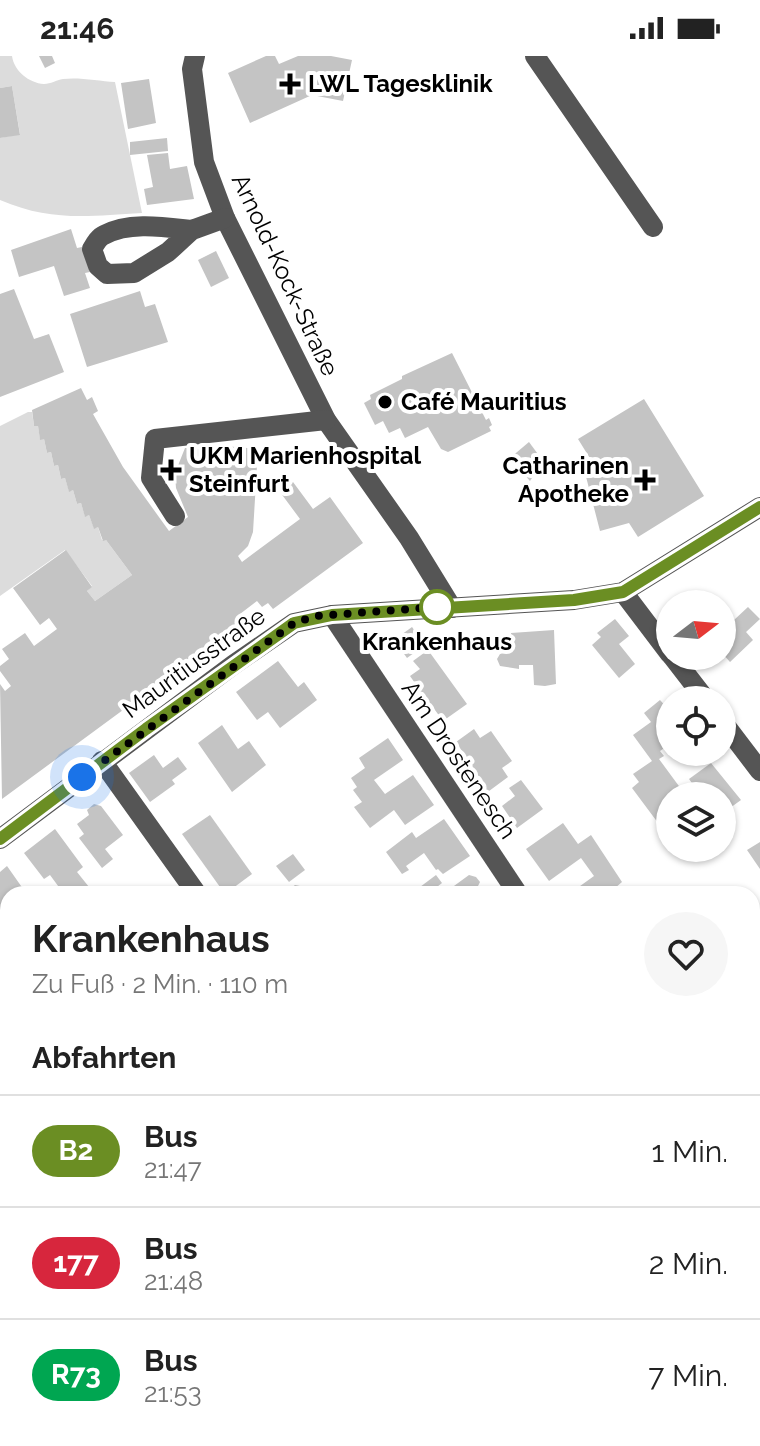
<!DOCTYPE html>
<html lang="de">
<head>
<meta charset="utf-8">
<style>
	body { margin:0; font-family:Raleway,sans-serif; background:#f6f6f6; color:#222; height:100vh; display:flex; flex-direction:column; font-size:30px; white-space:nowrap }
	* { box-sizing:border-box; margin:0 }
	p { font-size:26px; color:#767676 }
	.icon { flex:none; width:44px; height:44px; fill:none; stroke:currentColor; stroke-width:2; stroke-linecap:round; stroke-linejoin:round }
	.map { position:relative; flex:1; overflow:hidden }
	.side { position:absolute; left:0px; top:830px; width:760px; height:560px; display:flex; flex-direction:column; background:#fff; border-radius:24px 24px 0 0; box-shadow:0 2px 6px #0004 }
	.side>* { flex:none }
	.badge { padding:0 16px; border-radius:26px; font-size:28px; line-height:52px }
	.needle { width:52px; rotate:74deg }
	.tools { position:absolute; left:656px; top:534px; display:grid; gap:16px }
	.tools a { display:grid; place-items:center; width:80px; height:80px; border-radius:50%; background:#fff; box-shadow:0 2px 6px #0004; font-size:40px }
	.you { position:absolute; width:40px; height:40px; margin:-20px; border:6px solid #fff; border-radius:50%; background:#1a73e8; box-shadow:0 0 0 12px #1a73e833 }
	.map>.badge { position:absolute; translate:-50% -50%; box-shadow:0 0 0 4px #fff }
	h2 { padding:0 32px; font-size:30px; line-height:72px }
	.round { display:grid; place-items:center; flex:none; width:84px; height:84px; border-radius:42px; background:#f6f6f6 }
	.summary { display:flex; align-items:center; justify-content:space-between; height:136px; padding:0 32px }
	h1 { font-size:38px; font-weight:700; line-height:60px }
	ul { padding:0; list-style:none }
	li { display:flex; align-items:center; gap:24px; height:112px; padding:0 32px; border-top:2px solid #e0e0e0 }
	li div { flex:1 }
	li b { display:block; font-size:30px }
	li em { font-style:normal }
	li .badge { min-width:88px; font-weight:700; text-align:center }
	.status { display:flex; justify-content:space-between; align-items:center; height:56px; padding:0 40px; background:#fff; direction:ltr }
	.status svg { height:22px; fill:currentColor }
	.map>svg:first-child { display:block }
	.green { fill:#dcdcdc }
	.building { fill:#c4c4c4 }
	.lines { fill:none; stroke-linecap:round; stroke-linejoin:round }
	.minor { stroke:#555; stroke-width:20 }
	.line-casing { stroke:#fff; stroke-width:18 }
	.line { stroke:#6b8e23; stroke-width:12 }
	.walk { stroke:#000; stroke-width:8; stroke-dasharray:0 14.4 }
	.poi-dot { fill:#000; stroke:#fff; stroke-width:3 }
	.stop-dot { fill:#fff; stroke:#6b8e23; stroke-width:4 }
	.labels { text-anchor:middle; stroke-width:8; stroke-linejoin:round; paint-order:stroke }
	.poi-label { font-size:24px; font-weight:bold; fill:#000; stroke:#fff; text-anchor:start }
	.street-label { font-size:24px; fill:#000; stroke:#fff }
	.stop-label { font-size:24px; font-weight:bold; fill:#000; stroke:#fff }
</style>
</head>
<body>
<div class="status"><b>21:46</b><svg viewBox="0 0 49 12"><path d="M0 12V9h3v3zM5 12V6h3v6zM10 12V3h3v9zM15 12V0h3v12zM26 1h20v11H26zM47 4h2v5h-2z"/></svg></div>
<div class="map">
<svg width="760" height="1390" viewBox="0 0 760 1390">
	<rect width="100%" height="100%" fill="#fff"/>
	<g class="green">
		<path d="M0,0h12c2,15 17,27 32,28 7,0 12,-4 19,-5 16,-2 36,2 52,3l27,131c-53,3 -91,9 -142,-13v-62l20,-4 -8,-48 -12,2z"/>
		<path d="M28,356h4l2,14h4l2,13h4l3,14 4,-1 3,14 4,-1 3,14 4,-1 4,13 4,-1 4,14 4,-1 4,13 4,-1 5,13 4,-1 4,13h4l26,35 -37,26 -8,-10 5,-5 -27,-36 -65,46v-170z"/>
	</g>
	<g class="building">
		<path d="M39,0h13l3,7 -10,5z"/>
		<path d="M266,0h9l4,8 19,-8h33l21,4 -9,41 -31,-6 -62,28 -22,-50z"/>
		<path d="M149,23l7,44 -28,6 -7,-46z"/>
		<path d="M12,30l8,49 -20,3v-50z"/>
		<path d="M167,82l1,13 -38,4v-13z"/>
		<path d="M168,97l2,16 17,-3 7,33 -47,6 -3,-16 9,-2 -6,-32z"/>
		<path d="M71,173l6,19 5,-1 8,25 -5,1 5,15 -26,8 -10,-30 -35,11 -8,-27z"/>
		<path d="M216,195l13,27 -18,9 -13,-27z"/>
		<path d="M14,233l20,50 15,-5 15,38 -64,25v-103z"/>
		<path d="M140,235l5,16 10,-3 13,38 -81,25 -17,-53z"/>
		<path d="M452,297l34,67 3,-2 3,7 -3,2 2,4 -43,21 -7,-3 -13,-22 -23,11 -5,-10 -11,5 -6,-12 -8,4 -11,-22 7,-4 -1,-4 32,-16v-3z"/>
		<path d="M81,332l6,12 5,-3 6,14 -5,3 30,53 46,64 19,-14 -12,-29 -1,-13 4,-12 6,-15 15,1 1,-5 57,5 -5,83 -5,14 -10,10 4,6 58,-43 -20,-27 13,-10 20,27 17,-12 33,46 -90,66 -5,-6 -6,4 -5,-6 -17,13 4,7 -242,178 -2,-115 5,7 6,-5 -11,-15v-5l9,-7 -7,-10 23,-16 9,13 23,-17 -8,-11 -9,7 -27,-37 53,-38 26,37 -5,4 8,10 37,-26 -26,-35 -3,1 -5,-14 -4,2 -5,-14 -4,2 -4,-14 -4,1 -4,-14 -4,2 -4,-14 -4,1 -3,-14 -4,1 -3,-14 -4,1 -3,-14 -4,1 -2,-14h-4l-2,-16z"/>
		<path d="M644,343l60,97 -66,41 -9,-14 -29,8 -17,-66 8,-5 -13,-21z"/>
		<path d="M529,386l14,19 -13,20 -20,-23z"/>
		<path d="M748,551l12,12 -14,13 7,8 -23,22 -8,-9v-33l7,-6 5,6z"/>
		<path d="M615,563l14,17 -10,8 16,20 -16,14 -27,-33 9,-8 -4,-4z"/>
		<path d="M412,571l13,18 -18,13 -13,-18z"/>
		<path d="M554,574l2,54 -11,2 -11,-1 -1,-20h-14v4l-19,-3 -3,-7 3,-5 12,-4 -1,-17z"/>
		<path d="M428,594l39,54 -24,17 -16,-22 -4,2 -9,-12 3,-3 -7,-10 10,-7 -7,-8z"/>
		<path d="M278,605l20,26 6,-5 13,18 -37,28 -12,-16 -11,8 -21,-28z"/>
		<path d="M660,644l10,11v33l-10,7 4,5 -5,3 25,34 10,-7 -5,-7 22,-16 30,37 -18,13 -1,-17h-52v43l-38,-51 7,-6 -6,-8 19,-13 -19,-26 18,-13 -7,-9z"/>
		<path d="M222,669l16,24 11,-8 17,24 -34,27 -34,-49z"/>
		<path d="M474,673l6,9 11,-7 21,30 -10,7 6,9 -23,17 -27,-40 4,-3 -6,-9z"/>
		<path d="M388,682l15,22 -29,20 11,14 28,-19 21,30 -29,20 -11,-15 -24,18 -16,-21 8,-5 -9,-12 4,-3 -6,-9 14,-10 -6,-10z"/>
		<path d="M154,699l9,13 15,-11 9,12 -15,11 3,4 -25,18 -21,-29z"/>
		<path d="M521,724l22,29 -26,19 -15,-22 13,-10 -6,-8z"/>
		<path d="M94,748l7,2 22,29 -18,14 8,10 -11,9 -23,-30 5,-4 -7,-10 12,-9 -2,-5z"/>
		<path d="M210,759l42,59 -27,20 -43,-60z"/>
		<path d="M444,763l26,37 -27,18 -5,-5 -2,1 -12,-17 -18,13 3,4 -7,4 -16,-22 26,-20 4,6z"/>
		<path d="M563,767l15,21 13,-9 31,47 -7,6 4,6h-50l25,-18 -13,-18 -32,23 -23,-32z"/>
		<path d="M55,773l28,38 -6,5 16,20 -2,2h-27l-14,-19 -6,4 -20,-26z"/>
		<path d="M760,786v27l-13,-19z"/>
		<path d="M293,798l12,16 -16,12 -13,-16z"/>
		<path d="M7,810l19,27 7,-5 4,6h-29v12l-8,6v-40z"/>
		<path d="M436,819l6,8 -14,11h-9l-3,-4z"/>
		<path d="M469,819l7,2 4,5 -2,4 5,8h-40z"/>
		<path d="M295,829l5,1 6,8h-30l7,-5 3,3z"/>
		<path d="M8,918v63l-8,-11v-47z"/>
		<path d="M752,999l8,12 -8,6z"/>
		<path d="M0,1037l8,11v58l-8,-11z"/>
		<path d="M760,1060v42l-8,-11v-25z"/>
		<path d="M4,1120l4,6v37l-8,6v-46z"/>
		<path d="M756,1233l4,5v54l-8,5v-61z"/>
		<path d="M8,1291v13l-3,1 -5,-4v-5z"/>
		<path d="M535,1382h16l4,5 -4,3h-9z"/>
		<path d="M582,1382h40l6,8h-56z"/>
	</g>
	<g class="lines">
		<g class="minor">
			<path d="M195,0l-3,13 12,93 21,56 101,202 83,118 43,70"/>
			<path d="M535,0l118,171"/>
			<path d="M192,174c-27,-3 -63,-9 -88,5 -5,2 -9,9 -12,14l6,17 9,8 27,-1 34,-21 24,-22 33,-12"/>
			<path d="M175,460l-24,-38 4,-39 171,-19"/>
			<path d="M623,536l47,62"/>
			<path d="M332,559l186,279"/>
			<path d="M672,600l34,44"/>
			<path d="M722,665l38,50"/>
			<path d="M102,705l95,133"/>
			<path d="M0,783l233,-174 61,-42 38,-8 242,-15 49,-8 137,-85"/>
			<path d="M0,1010l8,11"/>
			<path d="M752,1166l8,11"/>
			<path d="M0,1348l8,7"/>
			<path d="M752,1354l8,-6"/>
			<path d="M41,1382l9,8"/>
			<path d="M160,1390l11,-8"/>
			<path d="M703,1390l11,-8"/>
		</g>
	</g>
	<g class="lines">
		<g class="line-casing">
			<path id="line" d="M0,783l146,-110 148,-106 38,-8 242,-15 49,-8 137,-85"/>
		</g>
		<use href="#line" class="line"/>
		<path class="walk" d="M82,721l212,-154 22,-7 121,-9"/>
	</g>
	<g class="poi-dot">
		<path d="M286 16h8v8h8v8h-8v8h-8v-8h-8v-8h8z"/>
		<circle cx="385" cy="346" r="8"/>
		<path d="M167 402h8v8h8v8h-8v8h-8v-8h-8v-8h8z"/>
		<path d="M641 412h8v8h8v8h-8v8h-8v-8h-8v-8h8z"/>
	</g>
	<circle class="stop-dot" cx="437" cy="551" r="16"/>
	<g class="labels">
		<g class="poi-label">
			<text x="308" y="36">LWL Tagesklinik</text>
			<text x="401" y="354">Café Mauritius</text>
			<text x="189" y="408">UKM Marienhospital<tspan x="189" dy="28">Steinfurt</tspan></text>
			<text x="629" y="418" text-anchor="end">Catharinen<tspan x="629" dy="28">Apotheke</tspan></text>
		</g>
		<g class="street-label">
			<text transform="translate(285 219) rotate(65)" y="8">Arnold-Kock-Straße</text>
			<text transform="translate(194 607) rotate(-36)" y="8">Mauritiusstraße</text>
			<text transform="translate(459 704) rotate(56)" y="8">Am Drostenesch</text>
		</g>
		<g class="stop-label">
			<text x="437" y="594">Krankenhaus</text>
		</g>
	</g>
</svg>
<div class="tools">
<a><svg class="needle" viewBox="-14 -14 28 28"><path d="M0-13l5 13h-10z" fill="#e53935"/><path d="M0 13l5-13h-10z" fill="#767676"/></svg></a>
<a><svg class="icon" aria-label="locate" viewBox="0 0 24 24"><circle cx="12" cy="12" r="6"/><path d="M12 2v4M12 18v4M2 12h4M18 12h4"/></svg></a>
<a><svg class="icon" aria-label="layers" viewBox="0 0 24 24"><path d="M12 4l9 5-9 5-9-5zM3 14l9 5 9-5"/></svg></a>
</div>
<div class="you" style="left:82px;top:721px"></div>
<section class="side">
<div class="summary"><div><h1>Krankenhaus</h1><p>Zu Fuß · 2 Min. · 110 m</p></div><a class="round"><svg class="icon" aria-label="heart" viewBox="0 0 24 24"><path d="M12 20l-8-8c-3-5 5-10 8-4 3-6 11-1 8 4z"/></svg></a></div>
<h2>Abfahrten</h2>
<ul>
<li><span class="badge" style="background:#6b8e23;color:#fff">B2</span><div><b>Bus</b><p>21:47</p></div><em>1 Min.</em></li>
<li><span class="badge" style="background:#d7263d;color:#fff">177</span><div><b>Bus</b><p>21:48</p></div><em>2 Min.</em></li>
<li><span class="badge" style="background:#00a651;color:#fff">R73</span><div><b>Bus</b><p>21:53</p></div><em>7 Min.</em></li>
</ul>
</section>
</div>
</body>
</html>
